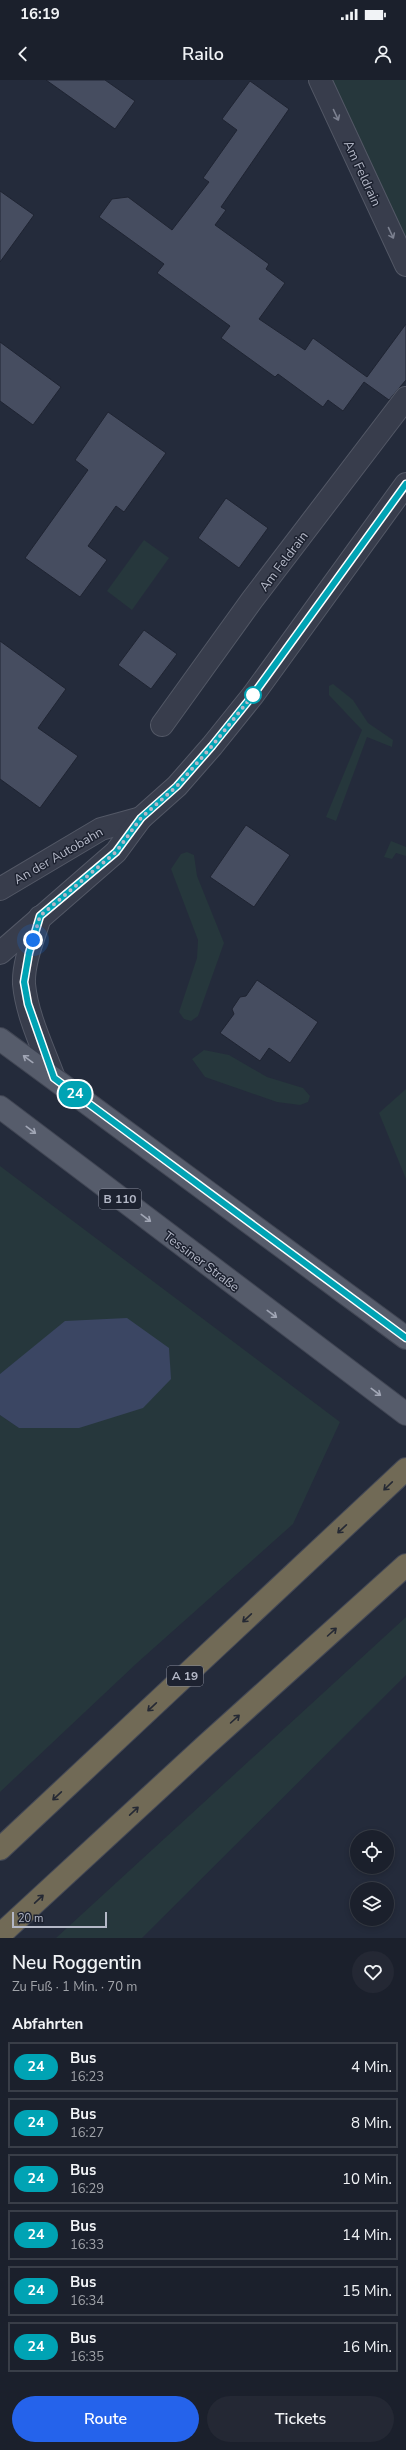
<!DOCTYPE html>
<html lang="de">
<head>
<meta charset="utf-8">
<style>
	body { margin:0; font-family:"Nunito Sans",sans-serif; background:#242834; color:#f1f3f6; height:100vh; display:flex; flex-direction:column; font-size:15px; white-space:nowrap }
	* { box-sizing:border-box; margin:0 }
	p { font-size:13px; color:#a0a3a9 }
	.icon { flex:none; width:22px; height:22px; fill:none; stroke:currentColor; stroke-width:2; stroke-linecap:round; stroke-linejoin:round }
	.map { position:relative; height:1858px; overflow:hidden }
	.panel { display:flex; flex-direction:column; background:#1b202c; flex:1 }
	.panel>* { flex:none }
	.badge { padding:0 8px; border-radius:13px; font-size:14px; line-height:26px }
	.tools { position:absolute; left:350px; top:1750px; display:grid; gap:8px }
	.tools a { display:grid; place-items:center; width:44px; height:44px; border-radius:50%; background:#1b202c; box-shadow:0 2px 6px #0003,0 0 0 1px #393e48; font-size:20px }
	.scale { position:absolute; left:12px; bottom:10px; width:95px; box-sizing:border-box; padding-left:4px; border:2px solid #b4b8c7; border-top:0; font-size:11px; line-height:14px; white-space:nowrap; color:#b4b8c7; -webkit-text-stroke:3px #1d2230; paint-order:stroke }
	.you { position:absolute; width:20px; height:20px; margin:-10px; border:3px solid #fff; border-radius:50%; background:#1a73e8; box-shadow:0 0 0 6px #1a73e833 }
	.map>.badge { position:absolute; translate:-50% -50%; box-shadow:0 0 0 2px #fff }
	h2 { padding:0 12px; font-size:15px; line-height:36px }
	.round { display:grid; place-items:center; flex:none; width:42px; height:42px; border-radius:21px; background:#242834 }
	.overview { display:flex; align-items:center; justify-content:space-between; height:68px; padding:0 12px }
	h1 { font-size:19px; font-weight:600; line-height:30px }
	.button { display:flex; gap:8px; margin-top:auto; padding:8px 12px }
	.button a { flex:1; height:46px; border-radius:24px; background:#2563eb; color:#fff; font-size:16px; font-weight:600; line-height:46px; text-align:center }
	.button a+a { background:#242834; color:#f1f3f6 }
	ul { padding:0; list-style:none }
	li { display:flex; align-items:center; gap:12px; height:50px; margin:0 8px 6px; padding:0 4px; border:2px solid #393e48; border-radius:0px }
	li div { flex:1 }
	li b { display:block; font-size:15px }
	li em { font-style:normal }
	li .badge { min-width:44px; font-weight:700; text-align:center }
	.status { display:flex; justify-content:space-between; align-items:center; height:28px; padding:0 20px; background:#1b202c; direction:ltr }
	.status svg { height:11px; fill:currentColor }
	header { display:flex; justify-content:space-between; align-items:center; height:52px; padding:0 12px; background:#1b202c; font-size:18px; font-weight:600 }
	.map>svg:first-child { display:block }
	.green { fill:#26373c }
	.water { fill:#3b4663 }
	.building { fill:#464d60; stroke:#1f2432 }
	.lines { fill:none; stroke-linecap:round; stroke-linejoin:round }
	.minor-casing { stroke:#535866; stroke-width:24 }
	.tertiary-casing { stroke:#535866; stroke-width:24 }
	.primary-casing { stroke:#414654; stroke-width:24 }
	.motorway-casing { stroke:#434856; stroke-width:24 }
	.minor { stroke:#383d4c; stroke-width:22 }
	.tertiary { stroke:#383d4c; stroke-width:22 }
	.primary { stroke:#565c6b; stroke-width:22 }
	.motorway { stroke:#716a56; stroke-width:22 }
	.oneway { stroke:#7c8190 }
	.oneway2 { stroke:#a1a6b5 }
	.oneway3 { stroke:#252934 }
	.line-casing { stroke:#fff; stroke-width:9 }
	.line { stroke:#00a3b4; stroke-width:6 }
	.walk { stroke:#b4b8c7; stroke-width:4; stroke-dasharray:0 7.2 }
	.stop-dot { fill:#fff; stroke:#00a3b4; stroke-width:2 }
	.labels { text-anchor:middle; stroke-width:3; stroke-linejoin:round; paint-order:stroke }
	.shield { fill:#1d2230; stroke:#878b9a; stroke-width:1 }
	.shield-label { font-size:12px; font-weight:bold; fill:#b4b8c7 }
	.street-label { font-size:13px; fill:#b4b8c7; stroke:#1d2230 }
</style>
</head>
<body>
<div class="status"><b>16:19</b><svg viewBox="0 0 49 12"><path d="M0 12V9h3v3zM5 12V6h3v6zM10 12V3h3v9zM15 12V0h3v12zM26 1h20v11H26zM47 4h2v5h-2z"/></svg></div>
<header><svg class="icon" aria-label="back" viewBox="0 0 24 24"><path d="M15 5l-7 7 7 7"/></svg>Railo<svg class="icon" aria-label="person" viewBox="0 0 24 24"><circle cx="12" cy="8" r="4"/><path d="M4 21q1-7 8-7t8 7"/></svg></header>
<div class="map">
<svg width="406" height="1858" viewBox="0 0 406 1858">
	<rect width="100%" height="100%" fill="#242b3b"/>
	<g class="green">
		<path d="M326,0h80v166z"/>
		<path d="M144,460l25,18 -37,52 -25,-19z"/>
		<path d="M333,604l20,16 15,23 25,17 -1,7 -25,-10 -31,84 -10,-4 36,-87 -33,-35v-9z"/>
		<path d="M391,761l15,6v9l-10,-3 -4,6 -8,-2z"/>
		<path d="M187,772l7,3 3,21 27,67 -26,73 -7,5 -7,-2 -5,-7 18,-54 1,-18 -27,-71 10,-15z"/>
		<path d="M204,970l25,5 38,22 36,11 7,8 -2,6 -8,3 -23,-3 -72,-25 -13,-18z"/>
		<path d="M406,1009v90l-27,-66z"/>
		<path d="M0,1086l340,256 -47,102 -156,139 -137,129v-377l19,13 12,-78 -31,24z"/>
		<path d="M406,1537v58l-264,263h-86z"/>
	</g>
	<path class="water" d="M127,1238l42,30 2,31 -28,29 -64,20h-60l-19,-13v-41l65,-53z"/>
	<g class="building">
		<path d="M46,0h59l30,21 -20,28z"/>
		<path d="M250,1l39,28 -68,98 5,3 -11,15 54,39 -3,5 19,14 -26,36 46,31 8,-12 54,39 39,-53v56l-17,20 -25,-18 -21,29 -15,-11 -5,7 -45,-33 -3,3 -54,-39 9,-12 -73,-53 7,-9 -65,-47 13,-18 16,-2 44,33 37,-48 -6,-4 34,-48 -15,-11z"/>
		<path d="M0,111l34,24 -34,47z"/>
		<path d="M0,262l61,45 -28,38 -33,-24z"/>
		<path d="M108,332l58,41 -42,59 -8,-6 -28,40 19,14 -27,37 -55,-39 63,-88 -13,-10z"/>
		<path d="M226,418l42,30 -29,40 -41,-30z"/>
		<path d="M144,550l33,24 -26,35 -33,-24z"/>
		<path d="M0,561l66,48 -28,39 40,28 -38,52 -40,-29z"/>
		<path d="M246,745l44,30 -36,52 -44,-30z"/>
		<path d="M257,900l61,42 -28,41 -21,-15 -9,13 -40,-28 14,-19 -2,-5 8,-12 6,-1z"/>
	</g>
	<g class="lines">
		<g class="minor-casing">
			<g id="minor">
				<path d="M320,0l86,185"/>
				<path d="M162,645l90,-125 154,-202"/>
			</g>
		</g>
		<g class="tertiary-casing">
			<g id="tertiary">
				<path d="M0,809l101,-60 40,-11"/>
				<path d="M40,837c-6,20 -17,45 -16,67 3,32 19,64 30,94"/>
				<path d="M0,873l116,-101 25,-34 36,-32 35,-40 41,-51 153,-211"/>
			</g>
		</g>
		<g class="primary-casing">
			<g id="primary">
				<path d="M0,959l406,299"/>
				<path d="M0,1027l406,307"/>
			</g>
		</g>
		<g class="motorway-casing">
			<g id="motorway">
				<path d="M0,1769l406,-380"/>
				<path d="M0,1855l206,-190 200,-180"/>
			</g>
		</g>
		<use href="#minor" class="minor"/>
		<use href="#tertiary" class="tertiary"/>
		<use href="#primary" class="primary"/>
		<use href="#motorway" class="motorway"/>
	</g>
	<defs><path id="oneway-shaft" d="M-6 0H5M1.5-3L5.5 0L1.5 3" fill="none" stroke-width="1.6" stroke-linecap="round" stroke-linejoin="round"/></defs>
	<g class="oneway">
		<use href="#oneway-shaft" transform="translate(336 35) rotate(65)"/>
		<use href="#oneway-shaft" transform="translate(391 153) rotate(65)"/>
	</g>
	<g class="oneway2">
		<use href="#oneway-shaft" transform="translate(28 979) rotate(-144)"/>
		<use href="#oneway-shaft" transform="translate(31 1050) rotate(37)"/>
		<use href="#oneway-shaft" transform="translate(146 1138) rotate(37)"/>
		<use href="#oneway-shaft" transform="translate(272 1234) rotate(37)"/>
		<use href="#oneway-shaft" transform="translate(376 1312) rotate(37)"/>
	</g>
	<g class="oneway3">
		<use href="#oneway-shaft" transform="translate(388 1406) rotate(136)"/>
		<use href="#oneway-shaft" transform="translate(342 1449) rotate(137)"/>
		<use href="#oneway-shaft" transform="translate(247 1538) rotate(137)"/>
		<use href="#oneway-shaft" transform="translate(332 1552) rotate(-42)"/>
		<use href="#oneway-shaft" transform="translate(152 1627) rotate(137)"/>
		<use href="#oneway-shaft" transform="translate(235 1639) rotate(-42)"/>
		<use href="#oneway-shaft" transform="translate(57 1716) rotate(137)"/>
		<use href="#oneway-shaft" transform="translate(134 1731) rotate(-43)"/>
		<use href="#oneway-shaft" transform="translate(39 1819) rotate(-43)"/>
	</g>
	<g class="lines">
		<g class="line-casing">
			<path id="line" d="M406,404l-153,211 -41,51 -35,40 -36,32 -25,34 -76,64 -11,37 -5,29 4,22 26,74 352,260"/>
		</g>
		<use href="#line" class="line"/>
		<path class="walk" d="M33,860l7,-24 76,-64 25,-34 36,-32 35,-40 41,-51"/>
	</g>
	<circle class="stop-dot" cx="253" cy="615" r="8"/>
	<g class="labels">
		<g class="shield">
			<rect x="99" y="1109" width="42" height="20" rx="3"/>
			<rect x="167" y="1586" width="36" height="20" rx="3"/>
		</g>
		<g class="shield-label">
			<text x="120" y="1123">B 110</text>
			<text x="185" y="1600">A 19</text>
		</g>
		<g class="street-label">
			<text transform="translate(363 93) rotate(65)" y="5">Am Feldrain</text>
			<text transform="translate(283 481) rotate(-53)" y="5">Am Feldrain</text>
			<text transform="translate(58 775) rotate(-30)" y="5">An der Autobahn</text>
			<text transform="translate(202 1181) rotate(37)" y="5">Tessiner Straße</text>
		</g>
	</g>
</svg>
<div class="tools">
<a><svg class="icon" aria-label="locate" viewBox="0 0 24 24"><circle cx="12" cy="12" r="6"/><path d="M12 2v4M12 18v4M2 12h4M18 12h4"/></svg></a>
<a><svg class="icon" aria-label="layers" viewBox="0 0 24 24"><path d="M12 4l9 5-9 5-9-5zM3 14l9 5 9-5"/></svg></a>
</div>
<div class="scale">20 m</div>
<div class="you" style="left:33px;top:860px"></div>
<b class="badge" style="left:75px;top:1014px;background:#00a3b4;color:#fff">24</b>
</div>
<section class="panel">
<div class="overview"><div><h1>Neu Roggentin</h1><p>Zu Fuß · 1 Min. · 70 m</p></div><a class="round"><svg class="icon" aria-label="heart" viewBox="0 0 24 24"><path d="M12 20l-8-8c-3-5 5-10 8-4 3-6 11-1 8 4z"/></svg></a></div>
<h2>Abfahrten</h2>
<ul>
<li><span class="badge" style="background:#00a3b4;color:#fff">24</span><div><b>Bus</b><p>16:23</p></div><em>4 Min.</em></li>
<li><span class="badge" style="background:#00a3b4;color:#fff">24</span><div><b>Bus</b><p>16:27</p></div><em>8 Min.</em></li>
<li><span class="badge" style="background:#00a3b4;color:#fff">24</span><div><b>Bus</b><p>16:29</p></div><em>10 Min.</em></li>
<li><span class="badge" style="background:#00a3b4;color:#fff">24</span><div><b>Bus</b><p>16:33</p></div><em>14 Min.</em></li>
<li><span class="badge" style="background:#00a3b4;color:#fff">24</span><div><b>Bus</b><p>16:34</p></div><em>15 Min.</em></li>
<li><span class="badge" style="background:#00a3b4;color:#fff">24</span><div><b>Bus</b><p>16:35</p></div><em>16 Min.</em></li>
</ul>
<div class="button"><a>Route</a><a>Tickets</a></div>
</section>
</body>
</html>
